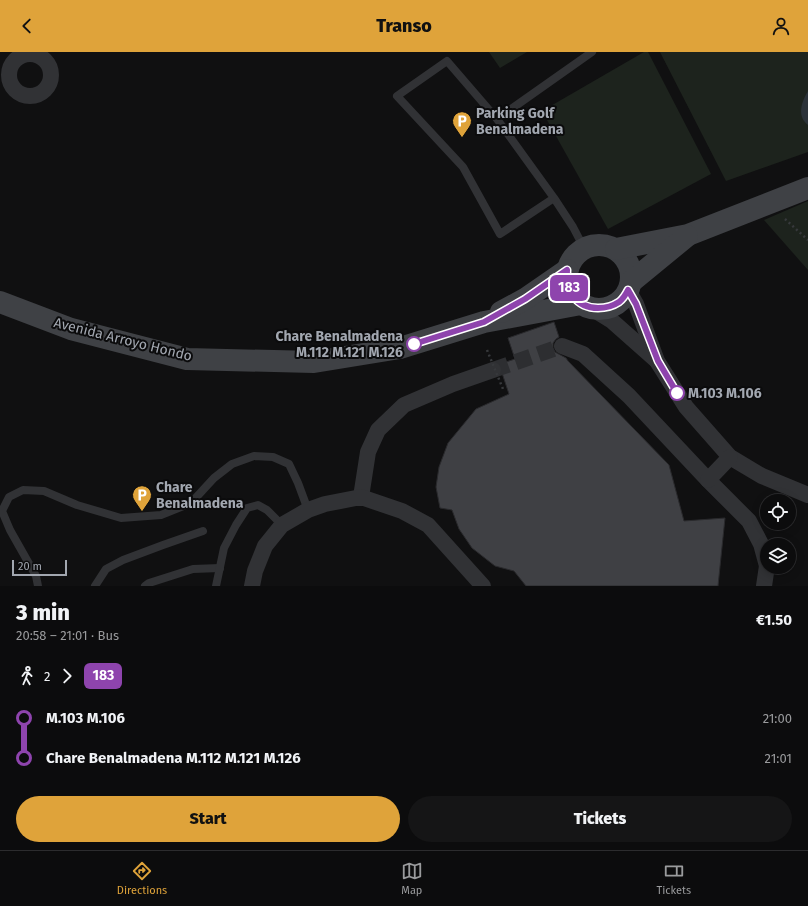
<!DOCTYPE html>
<html lang="en">
<head>
<meta charset="utf-8">
<style>
	body { margin:0; font-family:"Fira Sans",sans-serif; background:#151516; color:#f1f3f6; height:100vh; display:flex; flex-direction:column; font-size:15px; white-space:nowrap }
	* { box-sizing:border-box; margin:0 }
	p { font-size:13px; color:#9a9b9d }
	.icon { flex:none; width:22px; height:22px; fill:none; stroke:currentColor; stroke-width:2; stroke-linecap:round; stroke-linejoin:round }
	.map { position:relative; height:534px; overflow:hidden }
	.panel { display:flex; flex-direction:column; background:#0c0c0d; flex:1 }
	.panel>* { flex:none }
	.badge { padding:0 8px; border-radius:6px; font-size:14px; line-height:26px }
	.controls { position:absolute; left:760px; top:442px; display:grid; gap:8px }
	.controls a { display:grid; place-items:center; width:36px; height:36px; border-radius:50%; background:#0c0c0d; box-shadow:0 2px 10px #0003,0 0 0 1px #2c2c2e; font-size:20px }
	.scale { position:absolute; left:12px; bottom:10px; width:55px; box-sizing:border-box; padding-left:4px; border:2px solid #a2a7b0; border-top:0; font-size:11px; line-height:14px; white-space:nowrap; color:#a2a7b0; -webkit-text-stroke:3px #0b0b0c; paint-order:stroke }
	.map>.badge { position:absolute; translate:-50% -50%; box-shadow:0 0 0 2px #fff }
	.legs { display:flex; align-items:center; gap:6px; height:44px; padding:0 16px; font-size:13px }
	.legs p { margin-inline-start:auto }
	.summary { display:flex; align-items:center; justify-content:space-between; height:68px; padding:0 16px }
	h1 { font-size:22px; font-weight:800; line-height:30px }
	.button { display:flex; gap:8px; margin-top:auto; padding:8px 16px }
	.button a { flex:1; height:46px; border-radius:24px; background:#dfa33a; color:#111; font-size:16px; font-weight:800; line-height:46px; text-align:center }
	.button a+a { background:#151516; color:#f1f3f6 }
	ul { padding:0 16px; list-style:none }
	li { display:flex; align-items:center; gap:14px; height:40px; font-size:15px }
	li i { display:grid; place-items:center; width:6px; height:100%; margin:0 5px; background:currentColor }
	li i::after { content:''; width:10px; height:10px; margin:-5px; border:3px solid; border-radius:50%; background:#0c0c0d }
	li p { margin-inline-start:auto }
	li:first-child i { background:linear-gradient(#0000 50%,currentColor 0) }
	li:last-child i { background:linear-gradient(currentColor 50%,#0000 0) }
	header { display:flex; justify-content:space-between; align-items:center; height:52px; padding:0 16px; background:#dfa33a; color:#111; font-size:18px; font-weight:800 }
	.tabs { display:flex; justify-content:space-around; align-items:center; height:56px; border-top:1px solid #2c2c2e; background:#0c0c0d; font-size:11px; color:#9a9b9d }
	.tabs a { display:grid; justify-items:center; gap:2px }
	.tabs .active { color:#dfa33a }
	.map>svg:first-child { display:block }
	.green { fill:#1d231d }
	.water { fill:#2b3238 }
	.building { fill:#3f4044; stroke:#2a2a2d }
	.lines { fill:none; stroke-linecap:round; stroke-linejoin:round }
	.street-tunnel { stroke:#2d2e31; stroke-width:16; stroke-dasharray:16 8; stroke-linecap:butt }
	.path { stroke:#37393c; stroke-width:2.5; stroke-dasharray:2 3; stroke-linecap:butt }
	.lane { stroke:#313235; stroke-width:8 }
	.street { stroke:#313235; stroke-width:16 }
	.secondary { stroke:#3f4145; stroke-width:22 }
	.path-bridge { stroke:#37393c; stroke-width:2.5; stroke-dasharray:2 3; stroke-linecap:butt }
	.line-1-casing { stroke:#fff; stroke-width:9 }
	.line-1 { stroke:#8e44ad; stroke-width:6 }
	.stop-1-dot { fill:#fff; stroke:#8e44ad; stroke-width:2 }
	.labels { text-anchor:middle; stroke-width:4; stroke-linejoin:round; paint-order:stroke }
	.poi-label { font-size:14px; font-weight:bold; fill:#a2a7b0; stroke:#0b0b0c; text-anchor:start }
	.stop-label { font-size:14px; font-weight:bold; fill:#a2a7b0; stroke:#0b0b0c; text-anchor:end }
	.street-label { font-size:14px; fill:#a2a7b0; stroke:#0b0b0c }
</style>
</head>
<body>
<header><svg class="icon" aria-label="back" viewBox="0 0 24 24"><path d="M15 5l-7 7 7 7"/></svg>Transo<svg class="icon" aria-label="person" viewBox="0 0 24 24"><circle cx="12" cy="8" r="4"/><path d="M4 21q1-7 8-7t8 7"/></svg></header>
<div class="map">
<svg width="808" height="534" viewBox="0 0 808 534">
	<rect width="100%" height="100%" fill="#101011"/>
	<g class="green">
		<path d="M489,0h38l-27,16z"/>
		<path d="M644,0h4l63,122 -103,55 -66,-118z"/>
		<path d="M660,0h148v100l-82,29z"/>
		<path d="M808,149v69l-44,-50z"/>
	</g>
	<path class="water" d="M808,39v34c-12,-9 -6,-24 0,-34z"/>
	<path class="building" d="M554,270l5,15 -3,2 -3,4v5l2,4 11,6 2,3 101,104 15,56 41,-3 -7,68h-192l-12,-15 -19,-5 -23,-18 -13,-19 -7,-19 -12,-2 -4,-21 3,-20 9,-24 28,-34 33,-15 -7,-21v-6l-2,-3 15,-5 -7,-21z"/>
	<g class="lines">
		<path class="street-tunnel" d="M493,318l69,-24"/>
		<path class="path" d="M785,167l23,21"/>
		<g class="lane">
			<path d="M497,67l95,-67"/>
			<path d="M554,146l-54,36 -37,-67 -66,-71 50,-35 50,58 57,79 19,29 11,21"/>
			<path d="M38,534l-2,-10 -26,-46 -8,-19 7,-14 14,-7 21,1 33,14 44,13 40,-3 30,-12 23,-25 18,-14 22,-8 19,1 16,7 9,19 10,27"/>
			<path d="M95,534l11,-17 17,-9 40,-15 40,-14"/>
			<path d="M145,534l4,-3 44,-14 27,-1"/>
			<path d="M216,534l8,-38 12,-23 11,-17 11,-3 9,5 15,15"/>
		</g>
		<g class="street">
			<circle cx="30" cy="23" r="21"/>
			<path d="M628,238l8,14 21,57 29,46 44,50 32,19 46,19"/>
			<path d="M591,256l21,13 44,39"/>
			<path d="M562,294l21,8 46,42 79,84 41,41 12,23 6,22"/>
			<path d="M708,428l22,-23"/>
			<path d="M361,445l7,-45 10,-22 26,-25 49,-21 40,-14"/>
			<path d="M252,534l3,-15 10,-25 17,-21 26,-15 17,-6 36,-7 41,14 26,14 55,61"/>
			<path d="M764,534l3,-20"/>
		</g>
		<g class="secondary">
			<circle cx="599" cy="225" r="32"/>
			<path d="M616,197l72,-14 120,-47"/>
			<path d="M631,230l56,-46"/>
			<path d="M0,250l71,27 116,30 127,3 86,-14 84,-26 97,-18"/>
			<path d="M501,260l24,-13 42,-29"/>
		</g>
		<path class="path-bridge" d="M487,298l16,39"/>
	</g>
	<g class="lines">
		<g class="line-1-casing">
			<path id="line-1" d="M414,292l70,-22 41,-23 42,-29c-1,21 9,38 31,38 7,0 15,-2 21,-6 4,-3 7,-8 9,-12l8,14 22,57 19,32"/>
		</g>
		<use href="#line-1" class="line-1"/>
	</g>
	<defs>
		<g id="parking-pin" transform="scale(1)"><path d="M0 17L-7.5 6A9.5 9.5 0 1 1 7.5 6Z" fill="#dfa33a" stroke="#0b0b0c"/><path d="M-3.5-5.5H1a3.5 3.5 0 0 1 0 7H-1V5.5H-3.5ZM-1-3.4V-.6H.8a1.4 1.4 0 0 0 0-2.8Z" fill="#fff"/></g>
	</defs>
	<g fill-rule="evenodd">
		<use href="#parking-pin" x="462" y="69"/>
		<use href="#parking-pin" x="142" y="443"/>
	</g>
	<g class="stop-1-dot">
		<circle cx="414" cy="292" r="7"/>
		<circle cx="677" cy="341" r="7"/>
	</g>
	<g class="labels">
		<g class="poi-label">
			<text x="476" y="66">Parking Golf<tspan x="476" dy="16">Benalmadena</tspan></text>
			<text x="156" y="440">Chare<tspan x="156" dy="16">Benalmadena</tspan></text>
		</g>
		<g class="stop-label">
			<text x="403" y="289">Chare Benalmadena<tspan x="403" dy="16">M.112 M.121 M.126</tspan></text>
			<text x="688" y="346" text-anchor="start">M.103 M.106</text>
		</g>
		<g class="street-label">
			<text transform="translate(123 287) rotate(14)" y="5">Avenida Arroyo Hondo</text>
		</g>
	</g>
</svg>
<div class="controls">
<a><svg class="icon" aria-label="locate" viewBox="0 0 24 24"><circle cx="12" cy="12" r="6"/><path d="M12 2v4M12 18v4M2 12h4M18 12h4"/></svg></a>
<a><svg class="icon" aria-label="layers" viewBox="0 0 24 24"><path d="M12 4l9 5-9 5-9-5zM3 14l9 5 9-5"/></svg></a>
</div>
<div class="scale">20 m</div>
<b class="badge" style="left:569px;top:236px;background:#8e44ad;color:#fff">183</b>
</div>
<section class="panel">
<div class="summary"><div><h1>3 min</h1><p>20:58 – 21:01 · Bus</p></div><b>€1.50</b></div>
<div class="legs"><svg class="icon" aria-label="walk" viewBox="0 0 24 24"><circle cx="13" cy="4" r="2"/><path d="M13 8l-2 6 4 7M11 14l-3 7M7 12l3-4h3l4 4"/></svg>2<svg class="icon" aria-label="forward" viewBox="0 0 24 24"><path d="M9 5l7 7-7 7"/></svg><b class="badge" style="background:#8e44ad;color:#fff">183</b></div>
<ul>
<li><i style="color:#8e44ad"></i><b>M.103 M.106</b><p>21:00</p></li>
<li><i style="color:#8e44ad"></i><b>Chare Benalmadena M.112 M.121 M.126</b><p>21:01</p></li>
</ul>
<div class="button"><a>Start</a><a>Tickets</a></div>
</section>
<nav class="tabs">
<a class="active"><svg class="icon" aria-label="directions" viewBox="0 0 24 24"><path d="M12 3l9 9-9 9-9-9zM9 14v-3h6M13 9l2 2-2 2"/></svg>Directions</a>
<a><svg class="icon" aria-label="map" viewBox="0 0 24 24"><path d="M3 6l6-2 6 2 6-2v14l-6 2-6-2-6 2zM9 4v14M15 6v14"/></svg>Map</a>
<a><svg class="icon" aria-label="tickets" viewBox="0 0 24 24"><path d="M3 7h18v10H3zM15 7v10"/></svg>Tickets</a>
</nav>
</body>
</html>
